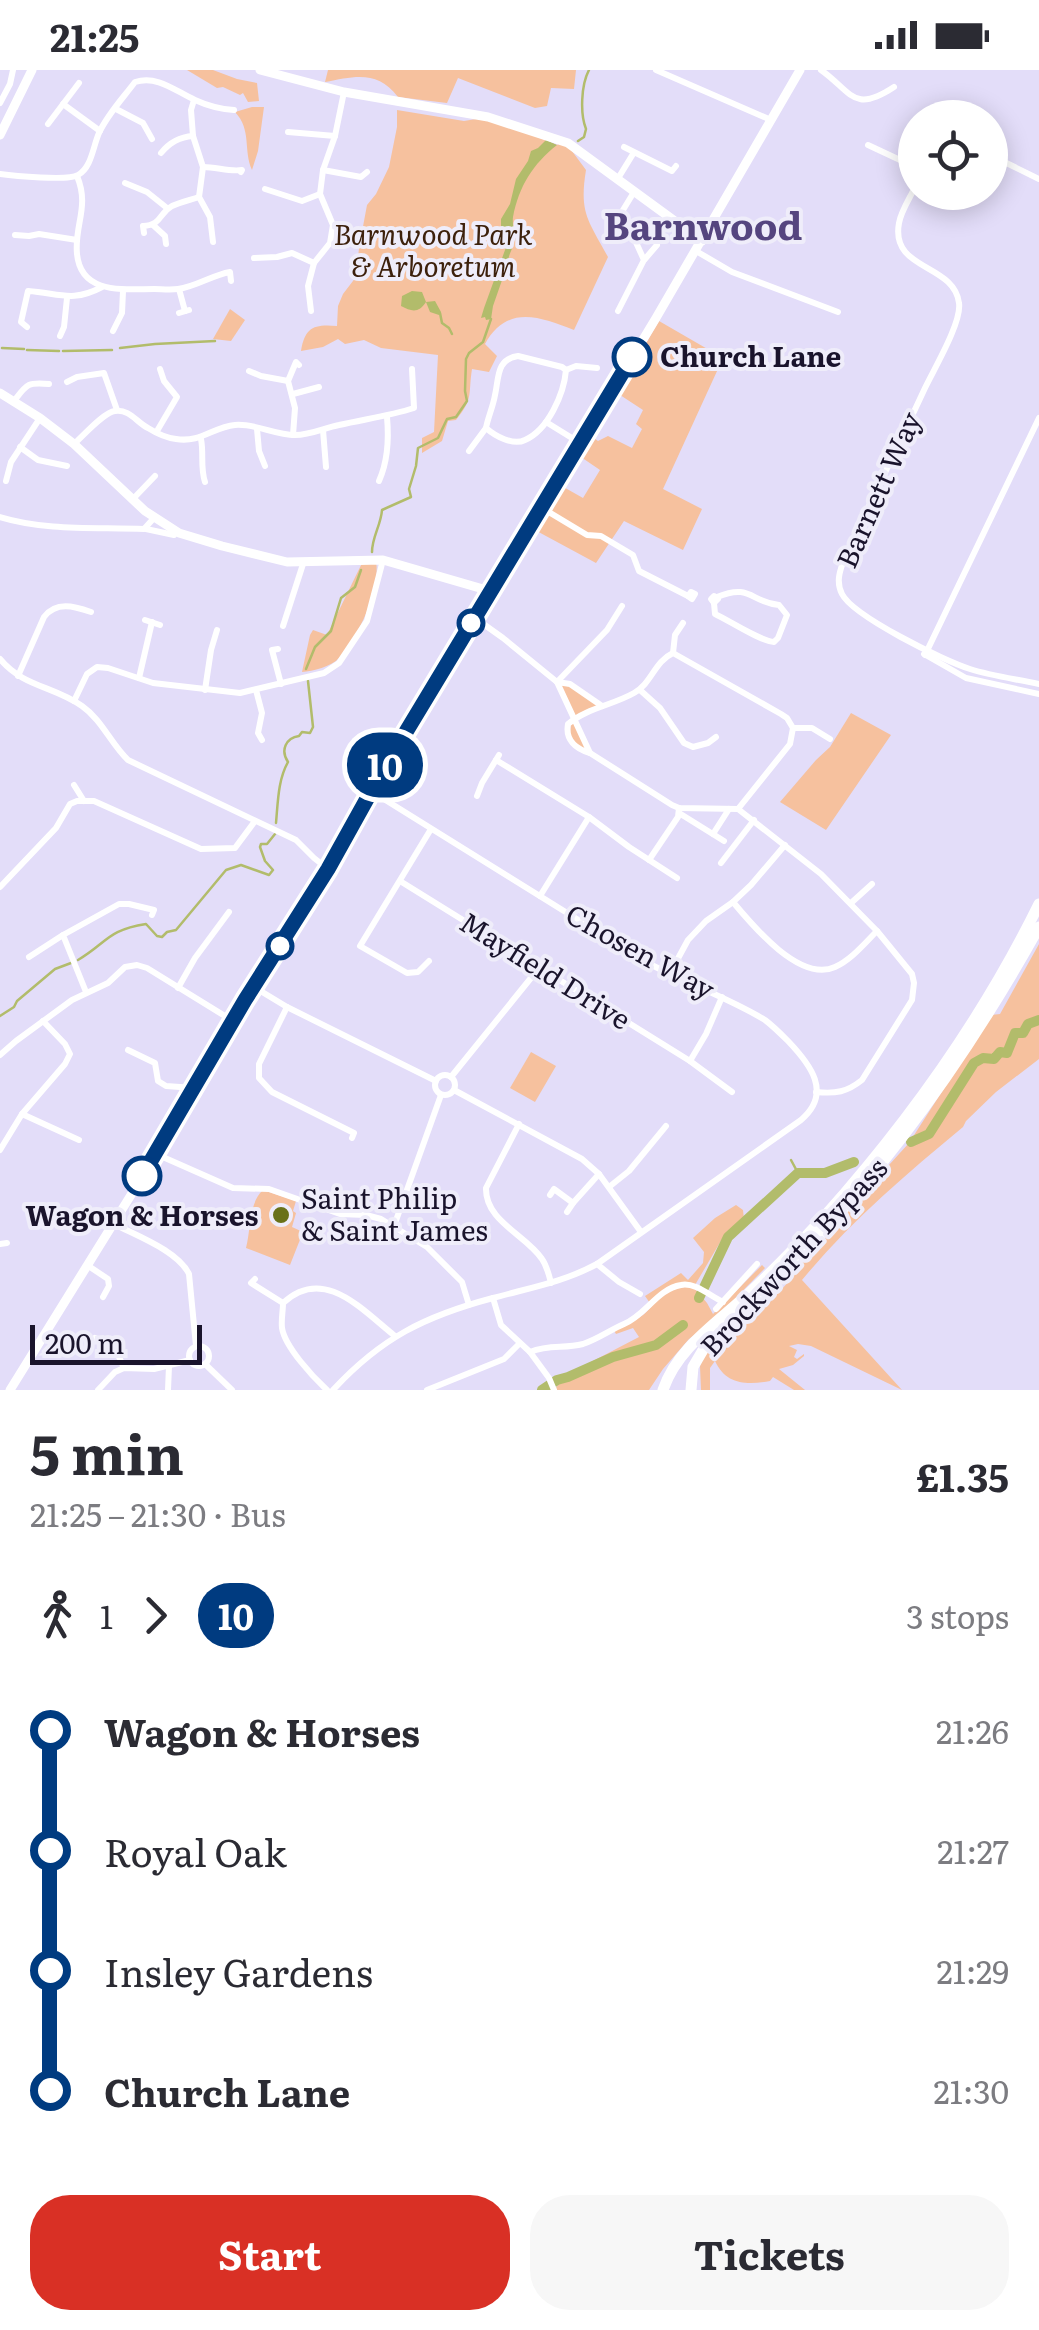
<!DOCTYPE html>
<html lang="en">
<head>
<meta charset="utf-8">
<style>
	body { margin:0; font-family:Literata,serif; background:#f7f7f7; color:#2b2b33; height:100vh; display:flex; flex-direction:column; font-size:38px; white-space:nowrap }
	* { box-sizing:border-box; margin:0 }
	p { font-size:32px; color:#7c7c81 }
	.icon { flex:none; width:55px; height:55px; fill:none; stroke:currentColor; stroke-width:2; stroke-linecap:round; stroke-linejoin:round }
	.map { position:relative; height:1320px; overflow:hidden }
	.details { display:flex; flex-direction:column; background:#fff; flex:1 }
	.details>* { flex:none }
	.badge { padding:0 20px; border-radius:32px; font-size:35px; line-height:65px }
	.controls { position:absolute; left:898px; top:30px; display:grid; gap:20px }
	.controls a { display:grid; place-items:center; width:110px; height:110px; border-radius:50%; background:#fff; box-shadow:0 5px 25px #0003; font-size:50px }
	.scale { position:absolute; left:30px; bottom:25px; width:172px; box-sizing:border-box; padding-left:10px; border:5px solid #1a142c; border-top:0; font-size:28px; line-height:35px; white-space:nowrap; color:#1a142c; -webkit-text-stroke:8px #efedfa; paint-order:stroke }
	.map>.badge { position:absolute; translate:-50% -50%; box-shadow:0 0 0 5px #fff }
	.legs { display:flex; align-items:center; gap:15px; height:110px; padding:0 30px; font-size:32px }
	.legs p { margin-inline-start:auto }
	.overview { display:flex; align-items:center; justify-content:space-between; height:170px; padding:0 30px }
	h1 { font-size:55px; font-weight:700; line-height:75px }
	.action { display:flex; gap:20px; margin-top:auto; padding:20px 30px }
	.action a { flex:1; height:115px; border-radius:40px; background:#d93025; color:#fff; font-size:40px; font-weight:700; line-height:115px; text-align:center }
	.action a+a { background:#f7f7f7; color:#2b2b33 }
	ul { padding:0 30px; list-style:none }
	li { display:flex; align-items:center; gap:35px; height:120px; font-size:38px }
	li i { display:grid; place-items:center; width:15px; height:100%; margin:0 12px; background:currentColor }
	li i::after { content:''; width:25px; height:25px; margin:-12px; border:8px solid; border-radius:50%; background:#fff }
	li p { margin-inline-start:auto }
	li:first-child i { background:linear-gradient(#0000 50%,currentColor 0) }
	li:last-child i { background:linear-gradient(currentColor 50%,#0000 0) }
	.status { display:flex; justify-content:space-between; align-items:center; height:70px; padding:0 50px; background:#fff; direction:ltr }
	.status svg { height:28px; fill:currentColor }
	.map>svg:first-child { display:block }
	.green { fill:#f6c19e }
	.water { fill:#b2bc6b }
	.lines { fill:none; stroke-linecap:round; stroke-linejoin:round }
	.stream { stroke:#b2bc6b; stroke-width:2.5 }
	.river { stroke:#b2bc6b; stroke-width:10 }
	.street { stroke:#fff; stroke-width:6 }
	.secondary { stroke:#fff; stroke-width:9 }
	.highway { stroke:#fff; stroke-width:11 }
	.line-1-casing { stroke:#fff; stroke-width:22 }
	.line-1 { stroke:#003b80; stroke-width:15 }
	.stop-1-dot { fill:#fff; stroke:#003b80; stroke-width:5 }
	.poi-dot { fill:#697119; stroke:#efedfa; stroke-width:4 }
	.labels { text-anchor:middle; stroke-width:8; stroke-linejoin:round; paint-order:stroke }
	.park-label { font-size:28px; font-style:italic; fill:#3d210c; stroke:#efedfa }
	.stop-label { font-size:28px; font-weight:bold; fill:#1a142c; stroke:#efedfa; text-anchor:start }
	.street-label { font-size:28px; fill:#1a142c; stroke:#efedfa }
	.poi-label { font-size:28px; fill:#1a142c; stroke:#efedfa; text-anchor:start }
	.district-label { font-size:38px; font-weight:bold; fill:#55457f; stroke:#efedfa }
</style>
</head>
<body>
<div class="status"><b>21:25</b><svg viewBox="0 0 49 12"><path d="M0 12V9h3v3zM5 12V6h3v6zM10 12V3h3v9zM15 12V0h3v12zM26 1h20v11H26zM47 4h2v5h-2z"/></svg></div>
<div class="map">
<svg width="1039" height="1320" viewBox="0 0 1039 1320">
	<rect width="100%" height="100%" fill="#e3ddf9"/>
	<g class="green">
		<path d="M187,0h26l24,9 20,4 2,18 -11,1 -5,-9 -3,2 -17,-8 -6,1z"/>
		<path d="M328,0h248l-2,19 -23,-1 -4,18 -12,2 -77,-30 -11,25 -49,-6c-20,-27 -43,-21 -73,-15z"/>
		<path d="M252,37h12l-6,44 -6,19c-9,-20 0,-40 -17,-58z"/>
		<path d="M397,40l67,11 24,-4 69,28 2,-2 10,4 17,23c-7,43 2,50 22,87l-34,73c-34,-13 -67,-26 -89,14l12,12 -8,16 -17,-3c-4,25 2,29 -16,51l-8,1 -6,20 -20,12v-15l12,-6 4,-77 -57,-7 -17,-8 -19,4 -7,-5 -15,8 -22,4c4,-24 13,-27 36,-25l1,-20 5,-12 13,-17 3,-29 8,-43 9,-11 13,-27 8,-40z"/>
		<path d="M230,239l15,11 -14,21 -18,-2z"/>
		<path d="M659,251l64,37 -60,131 39,20 -19,41 -59,-29 -28,42 -63,-34 27,-44 23,13 17,-28 -22,-15 13,-19 7,5 10,-5 24,12 10,-19 -6,-5 7,-14 -26,-17z"/>
		<path d="M363,491h13c5,29 -18,76 -37,97 -8,9 -26,13 -37,14l8,-37 3,-5 14,5z"/>
		<path d="M570,614l34,22 -31,13 17,34 -21,-14 3,-23 -12,-31z"/>
		<path d="M851,643l40,22 -65,95 -46,-28 36,-42 14,-13z"/>
		<path d="M1039,874v115l-43,33 -30,29 -3,6c-58,48 -113,95 -161,153l100,110 -91,-44 -13,-2 -9,2 8,4 -3,7 3,2 7,-5v2l-11,9 -14,4 26,21h-11l-21,-13 -3,4c-23,4 -44,4 -55,-20l-5,7v22h-9l-1,-24 6,-14 61,-54 3,4 21,-23 -3,-3 121,-133 82,-128 9,-1z"/>
		<path d="M531,982l25,14 -21,36 -25,-14z"/>
		<path d="M263,1120l33,11 -3,10 3,2 -4,14 11,5 -13,33 -44,-17c5,-19 3,-46 17,-58z"/>
		<path d="M736,1135l7,5 1,9 -22,20 -27,46 -4,-1 16,19 6,11 49,-49 3,3 -52,53 -24,18 -26,30 -14,21h-95l4,-5 -5,-8 15,-3 71,-37 -6,-9 -17,6 -3,-5c16,-5 28,-10 39,-23l-7,-10 36,-23 7,7 15,-17 1,-11 -11,-14 22,-20z"/>
	</g>
	<g class="water">
		<path d="M546,70l11,5c-24,19 -38,41 -44,72 -1,8 2,16 1,24 -1,9 -6,13 -6,22l-15,43 -2,13 -5,1 -1,-3 -4,1 3,-10 25,-69 -8,-13v-7l9,-15 6,-25 12,-18 3,-10 7,-3z"/>
		<path d="M412,221l10,1 4,10 9,-1 6,11 -2,3 -9,-3 -4,-10c-7,11 -14,10 -25,4l1,-10z"/>
	</g>
	<g class="lines">
		<g class="stream">
			<path d="M578,71l6,-4 2,-8c-6,-15 -5,-44 3,-59"/>
			<path d="M440,243l2,10 7,5 3,6"/>
			<path d="M2,278l22,1"/>
			<path d="M120,278l35,-4 60,-3"/>
			<path d="M27,280l32,1"/>
			<path d="M63,281l49,-1"/>
			<path d="M372,482c0,-15 9,-27 10,-42l29,-13 -2,-8 7,-23 2,-18 20,-10 9,-19 9,-2 11,-16 -2,-10 1,-32 3,-6 14,-11 8,-23"/>
			<path d="M306,599l9,-22 16,-16 10,-33 14,-11 6,-17"/>
			<path d="M276,753c2,-22 2,-43 12,-61 -8,-12 -2,-24 11,-26l3,-4 8,1 3,-6 -5,-46"/>
			<path d="M78,890c29,-17 29,-30 68,-36l11,12 5,1 5,-5 9,-2 50,-60 15,-5 28,10 4,-5 -8,-9 -5,-14 1,-3h6l8,-10"/>
			<path d="M0,946l14,-9 3,-6 38,-32 16,-6"/>
			<path d="M791,1090l7,13"/>
		</g>
		<g class="river">
			<path d="M911,1072l18,-8 45,-71 9,-5 11,1 6,-7 7,1 8,-20h8l5,-9 11,-4"/>
			<path d="M699,1228l29,-61 70,-64h27l29,-11"/>
			<path d="M542,1320l15,-10 11,-3 45,-20 43,-12 27,-20"/>
		</g>
		<g class="street">
			<path d="M656,0l115,50"/>
			<path d="M821,0c31,22 32,44 73,17"/>
			<path d="M194,30l-3,10 2,26 10,31 -4,30 11,20 3,25"/>
			<path d="M0,33l10,-19 3,-14"/>
			<path d="M63,34l37,27"/>
			<path d="M116,39l27,14 9,16"/>
			<path d="M48,54l31,-41"/>
			<path d="M288,62l47,4"/>
			<path d="M868,75l47,22"/>
			<path d="M624,77l48,24 4,-5"/>
			<path d="M161,83c8,-10 18,-16 32,-17"/>
			<path d="M990,85l49,24"/>
			<path d="M203,97c14,0 26,5 39,3l-1,2"/>
			<path d="M323,100l38,7 6,-5"/>
			<path d="M0,104c13,2 69,7 78,1 14,-8 15,-29 21,-42 8,-18 24,-35 36,-51 23,-7 40,9 60,18 13,6 24,9 39,10"/>
			<path d="M77,106c13,31 -3,49 0,78 4,41 47,35 77,35 7,0 16,1 24,0 18,-2 34,-14 52,-17l1,9"/>
			<path d="M617,110l16,-26"/>
			<path d="M125,113l22,9 20,16"/>
			<path d="M915,117c-5,11 -14,24 -16,36 -9,48 55,40 60,80 3,19 -25,66 -34,85 -26,56 -53,112 -80,168 -4,13 -10,24 -3,38 11,22 102,67 128,75 22,7 46,10 69,15"/>
			<path d="M265,119l37,12 18,-7"/>
			<path d="M153,155l12,11 1,8"/>
			<path d="M144,163l-1,-7c19,-1 15,-12 29,-20 8,-4 18,-6 27,-9"/>
			<path d="M15,165l14,1 10,-2 38,6"/>
			<path d="M696,181l36,21 106,40"/>
			<path d="M254,188l23,-1 15,-4 22,10"/>
			<path d="M645,189l12,-14"/>
			<path d="M179,219l6,22"/>
			<path d="M311,241l-3,-25 6,-23 16,-20 3,-18 -13,-31 3,-24 12,-34 9,-44"/>
			<path d="M618,241l26,-51 -20,-44 -1,-6 11,-18"/>
			<path d="M179,243l10,-3"/>
			<path d="M27,257l-6,-5 7,-31c31,2 44,12 74,-4"/>
			<path d="M113,261l9,-18 1,-22"/>
			<path d="M60,266l4,-9 3,-29"/>
			<path d="M518,286l44,11 4,3c-2,24 -18,60 -41,70 -12,6 -30,-4 -39,-12 2,-11 7,-21 9,-33 4,-17 1,-36 23,-39z"/>
			<path d="M566,300l10,-4 21,2"/>
			<path d="M249,301l12,5 27,5"/>
			<path d="M67,312l10,-5 27,-4 13,37"/>
			<path d="M293,324l26,-7"/>
			<path d="M14,331c13,-17 13,-19 35,-17"/>
			<path d="M546,352l34,21"/>
			<path d="M257,359l2,22 6,15"/>
			<path d="M323,360l3,37"/>
			<path d="M157,361l20,-34 -13,-16 -4,-12"/>
			<path d="M293,365l2,-27 -7,-27 8,-19 3,3"/>
			<path d="M201,369c3,15 -1,28 4,43"/>
			<path d="M74,374c9,-8 30,-32 41,-33 15,-2 21,11 33,17 8,5 19,10 28,11 25,4 37,-12 59,-14 19,-2 40,10 60,10 16,0 29,-7 44,-10 26,-6 50,-9 75,-17l-2,-39"/>
			<path d="M20,377l18,13 29,6"/>
			<path d="M469,381l17,-23"/>
			<path d="M6,411l5,-19 29,-44"/>
			<path d="M379,411c9,-20 10,-42 8,-64"/>
			<path d="M132,430l23,-24"/>
			<path d="M542,438l45,27 14,1 32,19 6,16 49,25"/>
			<path d="M0,447c46,14 96,10 144,12l10,-11"/>
			<path d="M146,459l28,6"/>
			<path d="M691,522l4,2 -3,5 -4,-3z"/>
			<path d="M714,526l4,3 -4,4 -3,-4z"/>
			<path d="M714,533l1,11c15,7 45,27 59,28l4,-4 9,-23 -8,-10c-29,-3 -28,-22 -62,-8"/>
			<path d="M475,548l28,20 54,44 33,71 82,52 7,3 59,1"/>
			<path d="M145,550l15,5"/>
			<path d="M283,556l21,-65"/>
			<path d="M278,579l-6,1 9,34"/>
			<path d="M673,583l2,-18 8,-12"/>
			<path d="M924,584l42,24 73,16"/>
			<path d="M925,585l114,-237"/>
			<path d="M0,589c23,28 54,27 82,47 20,14 29,38 46,54l168,80 18,18 14,11"/>
			<path d="M18,606l26,-59c12,-16 30,-11 47,-5"/>
			<path d="M139,608l13,-56"/>
			<path d="M205,620l6,-40 6,-20"/>
			<path d="M256,620l6,23 -4,20 4,7"/>
			<path d="M640,620l20,18 24,35 9,4 15,-4 8,-6"/>
			<path d="M74,631l13,-27 10,-7 11,1 45,15 87,10 84,-20 15,-10 28,-42 16,-61"/>
			<path d="M602,636l-32,-22 -13,-2 50,-52 15,-24"/>
			<path d="M389,664l-3,12 5,-3 6,3"/>
			<path d="M590,683c-14,-4 -25,-13 -22,-29 19,-16 45,-19 66,-31 18,-10 20,-31 39,-40l108,61 6,4 6,10h19l18,11"/>
			<path d="M496,690l93,57 40,30 48,31"/>
			<path d="M74,715l10,16"/>
			<path d="M477,726l5,-13 17,-28"/>
			<path d="M738,739l83,65 56,57 35,43 2,9 -2,17 -50,80c-15,12 -26,14 -46,12"/>
			<path d="M738,739l52,-65 3,-16"/>
			<path d="M679,743l45,28"/>
			<path d="M713,764l16,-25"/>
			<path d="M649,790l29,-43 1,-9"/>
			<path d="M721,793l33,-43"/>
			<path d="M400,811l290,180 42,31"/>
			<path d="M0,817l56,-59 14,-24 7,-3h17l107,48 34,-1 20,-27"/>
			<path d="M540,826l49,-79"/>
			<path d="M733,832c20,24 67,81 102,65 16,-7 29,-23 42,-36"/>
			<path d="M851,833l21,-19"/>
			<path d="M29,887l34,-22"/>
			<path d="M429,891l-11,11 -11,1 -47,-27 71,-117"/>
			<path d="M669,905l19,-35 18,-19 27,-19 18,-17 34,-40"/>
			<path d="M254,917l33,20 149,74"/>
			<path d="M178,918l17,-30 34,-46"/>
			<path d="M86,922l-23,-57 56,-31h10l25,6 -2,5"/>
			<path d="M287,937l-28,57v14l13,14 82,41 -2,5"/>
			<path d="M128,980l27,13 3,18 8,5 28,2"/>
			<path d="M0,985l16,-14 56,-41 36,-17 17,-16 12,-2 10,3 86,53"/>
			<path d="M690,991l16,-27 16,-37"/>
			<circle cx="445" cy="1015" r="10"/>
			<path d="M451,1007l88,-109"/>
			<path d="M454,1020l128,69 17,15 42,58"/>
			<path d="M22,1044l57,26"/>
			<path d="M519,1054l-33,64c-1,33 40,47 56,71 5,7 7,16 9,24"/>
			<path d="M0,1080l22,-36 43,-50 5,-10 -5,-10 -22,-23"/>
			<path d="M156,1084l77,34 36,1 71,25 26,1 15,4 46,28 35,35 7,23"/>
			<path d="M609,1117l20,-16 37,-45"/>
			<path d="M550,1125l4,-6 19,14 26,-29"/>
			<path d="M567,1142l6,-9"/>
			<path d="M114,1154c23,12 64,27 75,50l7,72"/>
			<path d="M394,1156l47,-131"/>
			<path d="M0,1174l7,-1"/>
			<path d="M597,1194l22,18 21,12"/>
			<path d="M87,1195l21,14 1,7 -6,11"/>
			<path d="M255,1209l-4,4 32,20"/>
			<path d="M493,1228l8,27 29,27c20,-8 33,-3 53,-8 15,-5 27,-14 41,-20 22,-9 33,-35 57,-39 14,-3 29,11 42,17"/>
			<path d="M716,1239l41,-45"/>
			<path d="M95,1268l20,10 9,20"/>
			<circle cx="199" cy="1286" r="10"/>
			<path d="M530,1282l19,26 5,12"/>
			<path d="M205,1294l27,26"/>
			<path d="M98,1320l17,-18 9,-4 30,1 36,-9"/>
			<path d="M168,1320l1,-24"/>
			<path d="M327,1320c-14,-13 -42,-43 -45,-62 -1,-8 1,-17 1,-25 41,-38 79,7 112,33"/>
			<path d="M333,1320c48,-52 92,-74 160,-92 36,-10 71,-16 104,-34l204,-144c32,-27 9,-56 -13,-79 -7,-7 -15,-15 -23,-21 -38,-23 -80,-37 -119,-58l-275,-171"/>
			<path d="M427,1320l77,-31 15,-15"/>
		</g>
		<g class="secondary">
			<path d="M260,0l84,22 144,25 80,26 134,98"/>
			<path d="M0,65l32,-65"/>
			<path d="M0,323l40,25 34,26 71,67 34,22 43,13 65,16 96,-2 107,31"/>
			<path d="M10,1320l152,-245 83,-145 83,-131 55,-99 273,-452 144,-248"/>
		</g>
		<g class="highway">
			<path d="M663,1320c14,-42 54,-67 85,-96 26,-24 51,-50 75,-76 85,-95 160,-200 216,-314"/>
			<path d="M691,1320l2,-23 10,-17c33,-35 71,-65 104,-101 92,-97 167,-205 232,-322"/>
		</g>
	</g>
	<g class="lines">
		<g class="line-1-casing">
			<path id="line-1" d="M142,1106l103,-176 83,-131 55,-99 249,-413"/>
		</g>
		<use href="#line-1" class="line-1"/>
	</g>
	<g class="stop-1-dot">
		<circle cx="632" cy="287" r="18"/>
		<circle cx="471" cy="553" r="12"/>
		<circle cx="280" cy="876" r="12"/>
		<circle cx="142" cy="1106" r="18"/>
	</g>
	<circle class="poi-dot" cx="281" cy="1145" r="10"/>
	<g class="labels">
		<g class="park-label">
			<text x="433" y="175">Barnwood Park<tspan x="433" dy="32">&amp; Arboretum</tspan></text>
		</g>
		<g class="stop-label">
			<text x="660" y="297">Church Lane</text>
			<text x="142" y="1156" text-anchor="middle">Wagon &amp; Horses</text>
		</g>
		<g class="street-label">
			<text transform="translate(879 420) rotate(-66)" y="10">Barnett Way</text>
			<text transform="translate(640 882) rotate(29)" y="10">Chosen Way</text>
			<text transform="translate(545 901) rotate(32)" y="10">Mayfield Drive</text>
			<text transform="translate(794 1187) rotate(-47)" y="10">Brockworth Bypass</text>
		</g>
		<g class="poi-label">
			<text x="301" y="1139">Saint Philip<tspan x="301" dy="32">&amp; Saint James</tspan></text>
		</g>
		<g class="district-label">
			<text x="703" y="170">Barnwood</text>
		</g>
	</g>
</svg>
<div class="controls">
<a><svg class="icon" aria-label="locate" viewBox="0 0 24 24"><circle cx="12" cy="12" r="6"/><path d="M12 2v4M12 18v4M2 12h4M18 12h4"/></svg></a>
</div>
<div class="scale">200 m</div>
<b class="badge" style="left:385px;top:695px;background:#003b80;color:#fff">10</b>
</div>
<section class="details">
<div class="overview"><div><h1>5 min</h1><p>21:25 – 21:30 · Bus</p></div><b>£1.35</b></div>
<div class="legs"><svg class="icon" aria-label="walk" viewBox="0 0 24 24"><circle cx="13" cy="4" r="2"/><path d="M13 8l-2 6 4 7M11 14l-3 7M7 12l3-4h3l4 4"/></svg>1<svg class="icon" aria-label="forward" viewBox="0 0 24 24"><path d="M9 5l7 7-7 7"/></svg><b class="badge" style="background:#003b80;color:#fff">10</b><p>3 stops</p></div>
<ul>
<li><i style="color:#003b80"></i><b>Wagon &amp; Horses</b><p>21:26</p></li>
<li><i style="color:#003b80"></i><span>Royal Oak</span><p>21:27</p></li>
<li><i style="color:#003b80"></i><span>Insley Gardens</span><p>21:29</p></li>
<li><i style="color:#003b80"></i><b>Church Lane</b><p>21:30</p></li>
</ul>
<div class="action"><a>Start</a><a>Tickets</a></div>
</section>
</body>
</html>
